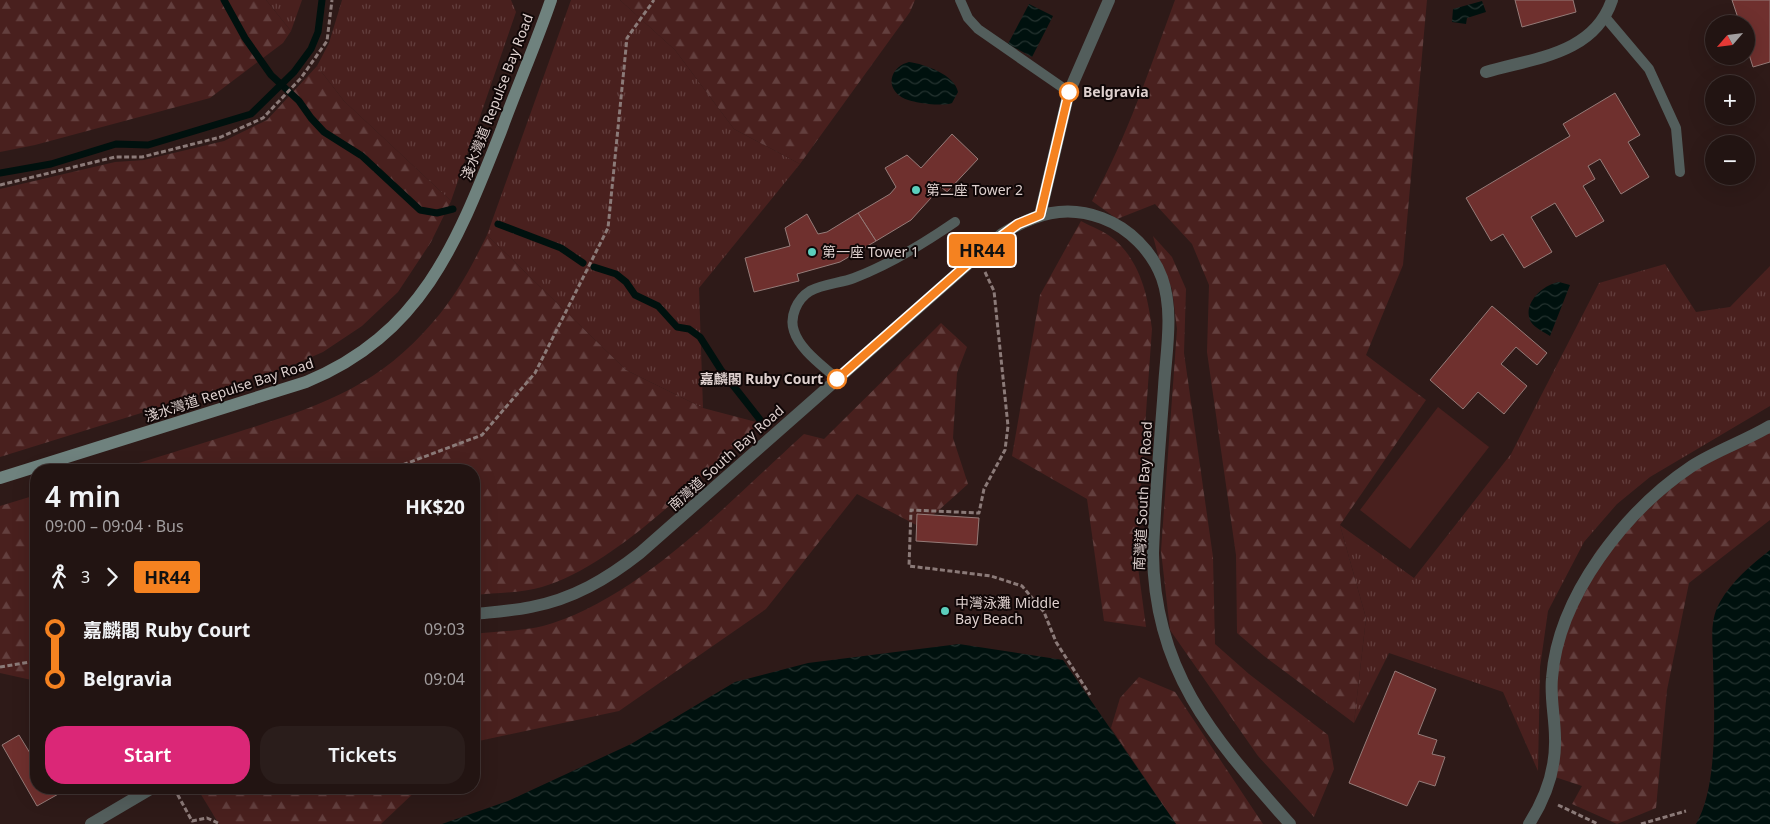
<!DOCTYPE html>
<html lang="en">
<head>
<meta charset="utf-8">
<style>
	body { margin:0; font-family:"Noto Sans","Noto Sans TC",sans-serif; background:#2a1d1b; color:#f1f3f6; height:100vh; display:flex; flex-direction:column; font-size:19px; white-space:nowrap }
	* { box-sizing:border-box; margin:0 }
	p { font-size:16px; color:#a29e9f }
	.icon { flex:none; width:28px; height:28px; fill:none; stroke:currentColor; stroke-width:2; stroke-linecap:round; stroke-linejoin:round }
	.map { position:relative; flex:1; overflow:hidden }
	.drawer { position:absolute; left:30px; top:464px; width:450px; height:330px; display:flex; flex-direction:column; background:#221412; border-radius:20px; box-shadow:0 5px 20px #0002,0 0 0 1px #3f3332 }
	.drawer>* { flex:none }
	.badge { padding:0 10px; border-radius:4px; font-size:18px; line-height:32px }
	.needle { width:32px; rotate:242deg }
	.controls { position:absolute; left:1705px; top:15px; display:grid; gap:10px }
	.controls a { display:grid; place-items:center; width:50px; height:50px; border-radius:50%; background:#221412; box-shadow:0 5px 20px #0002,0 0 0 1px #3f3332; font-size:25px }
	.map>.badge { position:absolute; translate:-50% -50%; box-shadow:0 0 0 2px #fff }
	.legs { display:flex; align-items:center; gap:8px; height:55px; padding:0 15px; font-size:16px }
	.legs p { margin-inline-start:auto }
	.headline { display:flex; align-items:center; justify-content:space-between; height:85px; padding:0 15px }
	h1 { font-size:28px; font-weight:600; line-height:38px }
	.cta { display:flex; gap:10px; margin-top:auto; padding:10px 15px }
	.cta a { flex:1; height:58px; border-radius:20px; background:#db2777; color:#fff; font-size:20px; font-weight:600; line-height:58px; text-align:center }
	.cta a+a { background:#2a1d1b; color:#f1f3f6 }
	ul { padding:0 15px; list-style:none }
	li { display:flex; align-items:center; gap:18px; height:50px; font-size:19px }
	li i { display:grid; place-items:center; width:8px; height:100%; margin:0 6px; background:currentColor }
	li i::after { content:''; width:12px; height:12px; margin:-6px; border:4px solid; border-radius:50%; background:#221412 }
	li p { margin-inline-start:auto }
	li:first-child i { background:linear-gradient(#0000 50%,currentColor 0) }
	li:last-child i { background:linear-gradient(currentColor 50%,#0000 0) }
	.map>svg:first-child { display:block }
	.grass { fill:url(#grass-tufts) }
	.forest { fill:url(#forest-firs) }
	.garden { fill:#49201e }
	.water { fill:url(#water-waves) }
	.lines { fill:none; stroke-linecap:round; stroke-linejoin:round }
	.stream { stroke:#00110e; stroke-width:7 }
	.building { fill:#6f302e; stroke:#957b78 }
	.path { stroke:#8b7a78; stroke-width:3; stroke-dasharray:5 2.5; stroke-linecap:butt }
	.lane { stroke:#535e5c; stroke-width:10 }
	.street { stroke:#535e5c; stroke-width:12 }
	.secondary { stroke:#6f827e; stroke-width:12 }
	.line-1-casing { stroke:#fff; stroke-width:11 }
	.line-1 { stroke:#f58220; stroke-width:8 }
	.stop-1-dot { fill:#fff; stroke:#f58220; stroke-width:2.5 }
	.poi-dot { fill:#5bcebc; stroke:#100707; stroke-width:2 }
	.labels { text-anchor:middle; stroke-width:4; stroke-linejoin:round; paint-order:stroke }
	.stop-label { font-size:14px; font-weight:bold; fill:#ded0ce; stroke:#100707; text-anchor:start }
	.street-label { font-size:14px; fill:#ded0ce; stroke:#100707 }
	.poi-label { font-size:14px; fill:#ded0ce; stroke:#100707; text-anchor:start }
</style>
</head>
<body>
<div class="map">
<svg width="1770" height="824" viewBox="0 0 1770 824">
	<defs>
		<pattern id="grass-tufts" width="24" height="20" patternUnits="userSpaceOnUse" patternTransform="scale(1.25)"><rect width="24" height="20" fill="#49201e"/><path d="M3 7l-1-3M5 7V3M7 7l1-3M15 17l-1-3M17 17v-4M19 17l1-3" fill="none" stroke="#633f3e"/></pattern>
		<pattern id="forest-firs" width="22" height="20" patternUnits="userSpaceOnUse" patternTransform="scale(1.25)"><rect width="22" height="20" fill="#49201e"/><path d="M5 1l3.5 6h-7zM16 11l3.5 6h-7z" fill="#633f3e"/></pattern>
		<pattern id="water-waves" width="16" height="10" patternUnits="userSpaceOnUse" patternTransform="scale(1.25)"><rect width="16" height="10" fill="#00110e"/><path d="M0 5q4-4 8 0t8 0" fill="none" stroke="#253330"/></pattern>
	</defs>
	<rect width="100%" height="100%" fill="#2e1a18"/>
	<g class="grass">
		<path d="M266,0h36l-11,31z"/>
		<path d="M342,0h169l5,12 -65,189 -107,-100 -27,-35 12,-23z"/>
		<path d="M571,0h49l55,50 59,79 66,35 -101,124 4,120 -77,-38 -139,-135z"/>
		<path d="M1665,264l31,48 34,-5 40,-41v140l-120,71 -33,27 -33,38 -36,69 -8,56 -2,104 -35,-79 -114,-39 -35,70 12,-105 -26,-93 74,53 97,-124 88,-171z"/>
	</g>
	<g class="forest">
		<path d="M0,0h266l25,31 -8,12 -73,55 -175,47 -35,7z"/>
		<path d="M620,0h295l-5,12 -110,152 -66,-35 -59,-79z"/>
		<path d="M1175,0h252l-24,265 -37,90 60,45 -86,125 26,93 -12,105 -90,-67 -27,-23 -1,-78 -29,-203 2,-67 -17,-41 -37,-40 -38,15 -25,-18c35,-64 58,-133 83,-201z"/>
		<path d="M317,66l27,35 107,100 -20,41 -33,50 -36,34 -39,26 -37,16 -286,89v-268l115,-27 29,-2 80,-19 43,-21z"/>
		<path d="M1081,221c11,6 25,11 34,19 26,23 33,57 37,89l-16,223 10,75 -42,-6 -17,-122 -75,-43 28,-161z"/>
		<path d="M487,235l139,135 77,38 57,15c-57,51 -145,143 -218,164 -21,6 -46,6 -68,8v-125h-358c40,-12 80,-25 119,-37 81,-26 141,-44 198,-111 23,-26 39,-56 54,-87z"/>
		<path d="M1153,236l19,21 14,32 -2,64 29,204 2,87 34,30 79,61 6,34 -20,48 -56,-61 -88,-126 -9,-79 16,-222 -5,-40 -13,-30z"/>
		<path d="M941,323l26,24 -10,26 -4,65 15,46 -48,43 -63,-33 -91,115 -147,102 -145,31v-108c24,-3 57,-3 79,-11 92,-30 180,-125 251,-189l20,5z"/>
		<path d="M1770,424v96l-81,63 -22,107 -11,118 -39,16 -45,-20 10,-18 -30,-10 3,-108 23,-84 19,-34 31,-36 31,-25z"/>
		<path d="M36,495v186l-36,-8v-167z"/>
		<path d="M1139,677l36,15 88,132h-87l-65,-96 9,-30z"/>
		<path d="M197,788h222l-38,36h-162z"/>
	</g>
	<path class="garden" d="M1438,407l51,40 -79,102 -50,-39z"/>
	<g class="water">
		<path d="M1482,1l4,11 -19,6 -1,6 -14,-2 1,-13z"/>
		<path d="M1029,4l24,12 -21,41 -24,-13z"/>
		<path d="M909,62c16,2 46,13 49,30l-6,11c-9,4 -44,0 -52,-7 -16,-12 -7,-30 9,-34z"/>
		<path d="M1559,282l11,3 -20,51c-6,-4 -15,-8 -19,-14 -10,-18 13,-38 28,-40z"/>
		<path d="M1770,550v274h-74c23,-39 18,-117 17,-162 0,-21 -4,-41 7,-60 12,-21 31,-37 50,-52z"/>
		<path d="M959,644l104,16 113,164h-734l66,-23 123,-57 104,-62 73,-19z"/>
	</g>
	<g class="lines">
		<g class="stream">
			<path d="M224,0l21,38 26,37 28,26 12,17 13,14 38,24 58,54 17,3 16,-4"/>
			<path d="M0,173l51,-9 65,-20 32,1 103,-31 43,-42 17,-23 7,-17 4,-32"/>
			<path d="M498,224l63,24 22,15"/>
			<path d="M594,267l22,7 10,8 9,13 23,11 19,21 12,2 11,8 21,33 44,56"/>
		</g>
	</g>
	<g class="building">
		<path d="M1515,0h58l3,12 -54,15z"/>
		<path d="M1732,0h38v62l-17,5 -7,-22v-21h-6z"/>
		<path d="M1615,93l25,42 -12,7 21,35 -28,17 -21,-35 -12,7 7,13 -12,7 21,35 -28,16 -21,-34 -24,14 21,35 -28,16 -21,-34 -12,7 -25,-43 104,-62 -7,-12z"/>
		<path d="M952,134l26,25 -31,33 -6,-5 -30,33 -35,21 -18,-28 32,-19 6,-7 -11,-19 22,-13 14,13z"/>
		<path d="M858,213l18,28 -36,21 -43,12 2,7 -45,11 -9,-34 45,-12 -5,-18 22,-14 11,20 9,-2z"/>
		<path d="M1492,306l55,47 -10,12 -21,-18 -15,17 26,22 -23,28 -26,-22 -15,17 -33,-29z"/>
		<path d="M917,514l62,4 -2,27 -61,-4z"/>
		<path d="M1395,671l41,18 -18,45 19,6 -5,14 13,3 -10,29 -16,-5 -12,25 -58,-23z"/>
		<path d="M19,735l14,23 3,-2v32h33l-32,18 -35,-61z"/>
	</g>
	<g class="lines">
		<g class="path">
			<path d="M0,185l115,-28h27l79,-20 42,-19 38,-40 26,-37 5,-41"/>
			<path d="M985,272l9,19 14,135 -3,24 -21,39 -5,24 -68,-3 -2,56 82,10 31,10 22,26 12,30 34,53"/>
			<path d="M389,470l93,-35 53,-62 73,-145 19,-190 27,-38"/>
			<path d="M0,667l36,-6"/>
			<path d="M174,788l18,33 15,-3 13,6"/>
			<path d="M1558,805l40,19"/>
			<path d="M1641,824l45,-13"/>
		</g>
		<g class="lane">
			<path d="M960,0l8,18 10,11 91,63"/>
			<path d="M1605,17l44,52 27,59 4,44"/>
			<path d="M837,379c-15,-14 -37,-29 -43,-48 -5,-14 3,-32 16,-40 13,-7 31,-8 44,-13 37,-14 69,-34 101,-56"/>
		</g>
		<g class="street">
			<path d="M1486,72c48,-14 108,-18 126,-72"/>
			<path d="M1040,215l29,-123 40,-92"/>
			<path d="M474,614c19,-2 38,-3 57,-7 42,-8 76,-28 109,-54l362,-319c32,-20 63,-30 100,-16 27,10 50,33 60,60 12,34 4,74 2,109 -4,55 -9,111 -11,166 1,120 62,186 137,271"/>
			<path d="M91,824l61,-36"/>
			<path d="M1529,824c16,-25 27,-55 26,-86 0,-20 -5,-40 -3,-60 6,-82 74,-168 140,-212 25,-16 53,-25 78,-40"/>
		</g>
		<path class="secondary" d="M0,478l306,-96c117,-48 152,-142 195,-251 16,-44 35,-87 50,-131"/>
	</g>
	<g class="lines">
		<g class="line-1-casing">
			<path id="line-1" d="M837,379l151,-133 30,-22 22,-9 29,-123"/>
		</g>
		<use href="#line-1" class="line-1"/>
	</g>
	<g class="stop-1-dot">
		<circle cx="1069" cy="92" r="9"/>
		<circle cx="837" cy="379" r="9"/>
	</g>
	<g class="poi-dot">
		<circle cx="916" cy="190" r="5"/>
		<circle cx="812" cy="252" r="5"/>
		<circle cx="945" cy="611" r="5"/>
	</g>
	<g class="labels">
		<g class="stop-label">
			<text x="1083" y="97">Belgravia</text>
			<text x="823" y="384" text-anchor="end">嘉麟閣 Ruby Court</text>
		</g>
		<g class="street-label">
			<text transform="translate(497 97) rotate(-69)" y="5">淺水灣道 Repulse Bay Road</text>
			<text transform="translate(229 390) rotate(-18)" y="5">淺水灣道 Repulse Bay Road</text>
			<text transform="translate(726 458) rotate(-42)" y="5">南灣道 South Bay Road</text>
			<text transform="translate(1143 496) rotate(-87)" y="5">南灣道 South Bay Road</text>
		</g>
		<g class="poi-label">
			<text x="926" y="195">第二座 Tower 2</text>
			<text x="822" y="257">第一座 Tower 1</text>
			<text x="955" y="608">中灣泳灘 Middle<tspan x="955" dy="16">Bay Beach</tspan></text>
		</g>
	</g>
</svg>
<div class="controls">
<a><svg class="needle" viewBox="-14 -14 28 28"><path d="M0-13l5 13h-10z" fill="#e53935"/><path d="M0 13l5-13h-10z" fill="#a29e9f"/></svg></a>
<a>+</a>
<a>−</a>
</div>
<b class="badge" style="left:982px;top:250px;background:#f58220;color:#111">HR44</b>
<section class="drawer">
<div class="headline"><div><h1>4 min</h1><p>09:00 – 09:04 · Bus</p></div><b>HK$20</b></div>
<div class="legs"><svg class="icon" aria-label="walk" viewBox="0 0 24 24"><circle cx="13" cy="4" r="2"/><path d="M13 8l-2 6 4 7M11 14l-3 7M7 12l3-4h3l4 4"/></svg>3<svg class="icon" aria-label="forward" viewBox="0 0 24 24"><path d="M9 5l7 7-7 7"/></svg><b class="badge" style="background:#f58220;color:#111">HR44</b></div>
<ul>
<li><i style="color:#f58220"></i><b>嘉麟閣 Ruby Court</b><p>09:03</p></li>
<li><i style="color:#f58220"></i><b>Belgravia</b><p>09:04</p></li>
</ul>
<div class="cta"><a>Start</a><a>Tickets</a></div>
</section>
</div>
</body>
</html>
